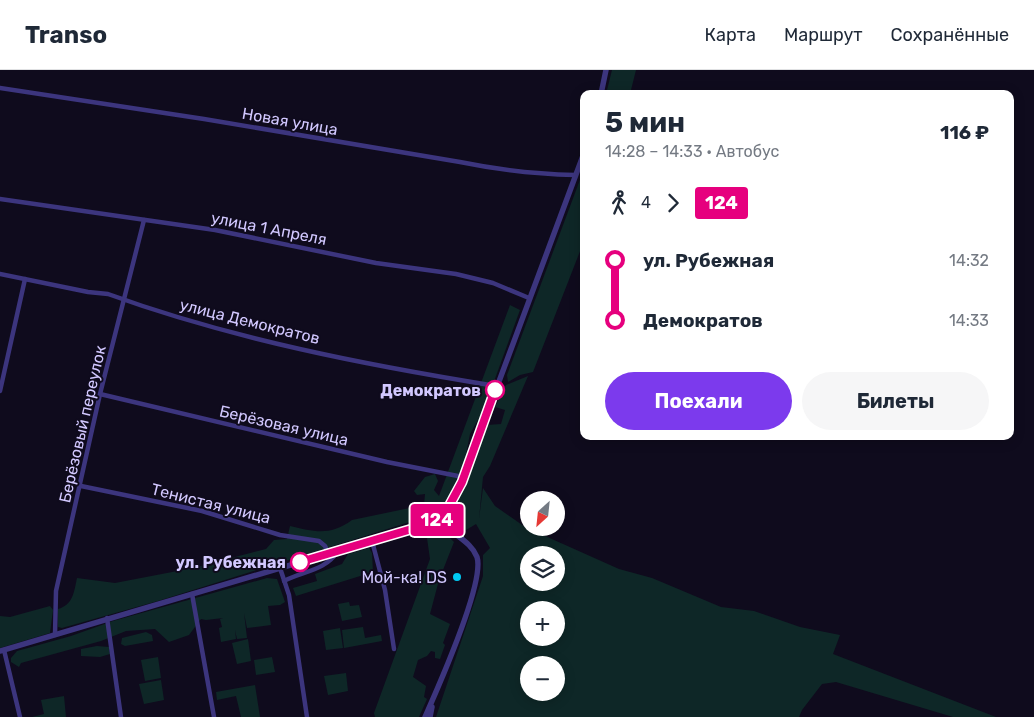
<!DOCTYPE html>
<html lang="ru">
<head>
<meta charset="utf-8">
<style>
	body { margin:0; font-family:Rubik,sans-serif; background:#f6f6f7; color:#1f2937; height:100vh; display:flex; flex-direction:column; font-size:19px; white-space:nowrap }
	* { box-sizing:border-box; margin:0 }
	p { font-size:16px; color:#747a83 }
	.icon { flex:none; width:28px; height:28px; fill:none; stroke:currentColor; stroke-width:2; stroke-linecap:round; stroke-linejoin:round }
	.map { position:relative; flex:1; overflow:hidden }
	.panel { position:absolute; left:580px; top:20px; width:434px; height:350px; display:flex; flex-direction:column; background:#fff; border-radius:10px; box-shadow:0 2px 12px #0003 }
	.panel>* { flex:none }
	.badge { padding:0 10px; border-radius:4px; font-size:18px; line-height:32px }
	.needle { width:32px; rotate:207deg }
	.controls { position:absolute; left:520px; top:421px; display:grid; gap:10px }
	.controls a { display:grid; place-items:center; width:45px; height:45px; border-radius:50%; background:#fff; box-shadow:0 2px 12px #0003; font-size:25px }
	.map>.badge { position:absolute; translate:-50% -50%; box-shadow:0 0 0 2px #fff }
	.legs { display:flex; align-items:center; gap:8px; height:55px; padding:0 25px; font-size:16px }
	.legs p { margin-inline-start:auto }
	.headline { display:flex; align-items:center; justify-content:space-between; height:85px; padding:0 25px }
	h1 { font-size:28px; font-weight:700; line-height:38px }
	.cta { display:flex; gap:10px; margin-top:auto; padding:10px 25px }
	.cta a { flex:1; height:58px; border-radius:30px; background:#7c3aed; color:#fff; font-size:20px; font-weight:700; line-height:58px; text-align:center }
	.cta a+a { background:#f6f6f7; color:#1f2937 }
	ul { padding:0 25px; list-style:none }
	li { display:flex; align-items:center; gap:18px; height:60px; font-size:19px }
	li i { display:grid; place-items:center; width:8px; height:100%; margin:0 6px; background:currentColor }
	li i::after { content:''; width:12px; height:12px; margin:-6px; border:4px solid; border-radius:50%; background:#fff }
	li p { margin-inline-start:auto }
	li:first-child i { background:linear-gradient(#0000 50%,currentColor 0) }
	li:last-child i { background:linear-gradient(currentColor 50%,#0000 0) }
	header { display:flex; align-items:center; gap:30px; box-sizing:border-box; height:70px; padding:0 25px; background:#fff; border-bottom:1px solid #e0e1e3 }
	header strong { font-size:24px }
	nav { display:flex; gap:28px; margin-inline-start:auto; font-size:18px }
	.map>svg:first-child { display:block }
	.green { fill:#0e2727; fill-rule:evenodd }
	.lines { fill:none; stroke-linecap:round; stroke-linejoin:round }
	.minor { stroke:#3c357e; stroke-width:4.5 }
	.tertiary { stroke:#3c357e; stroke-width:5.5 }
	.line-1-casing { stroke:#fff; stroke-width:11 }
	.line-1 { stroke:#e6007e; stroke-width:8 }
	.stop-1-dot { fill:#fff; stroke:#e6007e; stroke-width:2.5 }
	.poi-dot { fill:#00caf3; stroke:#0f0b1d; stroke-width:2 }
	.labels { text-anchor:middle; stroke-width:4; stroke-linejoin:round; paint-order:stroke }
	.street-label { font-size:16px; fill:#d2c8ff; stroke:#0f0b1d }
	.stop-label { font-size:16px; font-weight:bold; fill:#d2c8ff; stroke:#0f0b1d; text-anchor:end }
	.poi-label { font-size:16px; fill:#d2c8ff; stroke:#0f0b1d; text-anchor:end }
</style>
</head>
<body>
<header>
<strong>Transo</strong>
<nav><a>Карта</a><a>Маршрут</a><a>Сохранённые</a></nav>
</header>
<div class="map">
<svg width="1034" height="647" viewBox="0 0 1034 647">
	<rect width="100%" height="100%" fill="#0f0b1d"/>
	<g class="green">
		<path d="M612,0h24l-6,24h-24z"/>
		<path d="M584,99v72l-51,131 -13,3 -12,7 -1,-7z"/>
		<path d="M510,235l10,5 -36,99 -14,25 -5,25 -11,28 -11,20 -11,8 -274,86 -96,27 -4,-1v-18c15,-4 16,-17 19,-31l38,5 78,-15 73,-19 8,-9 13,-1 3,-13c25,6 40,10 62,-6l72,-15 1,-11 -8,1 -3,-4 11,-14 10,-3 3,7 -4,9 5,6z"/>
		<path d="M528,306l-38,90 -7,11 -4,42 4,-31 12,18 30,21 94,42 33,9 69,29 33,4 46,16 40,8 -7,19 163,63h-43l-117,-35 -14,2 -20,26 -3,7h-363l47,-141v-21l7,-7 -14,-24 -10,6 -7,-2 -6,-5v-10l19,-43 15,-45 14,-1 4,-14 -10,-3 11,-22zM529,485h27v27h-27zM529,540h27v28h-27zM529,595h27v27h-27z"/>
		<path d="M445,463l9,9 -15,38 -9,34 20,10 -7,19 2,2 -5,14 -5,-1v-6l-4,-1 -4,5 -9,4 -5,17 13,9 -2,11 3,2 -8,18h-44l-1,-4 56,-154 -3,-21z"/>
		<path d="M369,478l3,5 1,19 -77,24 -3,-8 24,-7 -2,-7 27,-10 6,-10z"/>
		<path d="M267,508l10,1 8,23 -5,3 -12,1 3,19 -24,3 -3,-15 3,25 -10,1 -2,-9 1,9 -15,3 -2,-14 3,-1 -2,-8 3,-1 -17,2 -5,-1 -12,16 -20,7 -14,-13 -29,2 -25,10 -80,22 -2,4 -8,-5v-4l6,-7 54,-15 42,-15z"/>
		<path d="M349,532l1,4 9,-1 3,12 -20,4 -4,-17z"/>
		<path d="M50,536l3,4 -3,23 -50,15v-32l10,1z"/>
		<path d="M363,557l2,11 16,-3 1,6 -38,7 -2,-18z"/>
		<path d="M340,558l3,20 -17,2 -3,-19z"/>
		<path d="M146,562l6,3 1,6 -28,5 -4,-2 1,-6z"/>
		<path d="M248,569l3,22 -14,3 -5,-21z"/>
		<path d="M97,576l12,1 1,7 -10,3 -19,-1v-7z"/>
		<path d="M158,587l3,21 -16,3 -4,-21z"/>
		<path d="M272,587l3,15 -19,3 -2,-15z"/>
		<path d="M346,603l2,18 -20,4 -4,-19z"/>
		<path d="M161,610l3,20 -20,4 -5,-20z"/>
		<path d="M255,615l5,32h-19l-5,-21 -19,4 -1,-8z"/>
		<path d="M64,626l2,21h-34l12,-3 -3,-14z"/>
	</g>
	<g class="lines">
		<g class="minor">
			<path d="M0,18l204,31 256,43c39,8 76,12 115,13"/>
			<path d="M0,129l215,31 161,33 80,11 37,9 36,15"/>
			<path d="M0,204l88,18 20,2c124,45 258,71 388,92"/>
			<path d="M0,321l25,-112"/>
			<path d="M100,324l287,68 76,15"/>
			<path d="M81,416l121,25 78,24 39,6 6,5 3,7"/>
			<path d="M372,471l13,49 9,59"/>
			<path d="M280,498l9,27 18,122"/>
			<path d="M284,511c19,-10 41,-10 54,-30"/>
			<path d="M192,524l22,123"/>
			<path d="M107,548l14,99"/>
			<path d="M55,565l1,-44 44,-197 44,-174"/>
			<path d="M4,580l16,67"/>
		</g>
		<g class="tertiary">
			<path d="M601,24l5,-24"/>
			<path d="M0,581l422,-125 22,-12 18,-33 122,-328"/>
			<path d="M425,647c12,-27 60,-135 52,-160 -7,-18 -29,-23 -36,-39"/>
			<path d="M430,647l2,-10"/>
		</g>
	</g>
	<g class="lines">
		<g class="line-1-casing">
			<path id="line-1" d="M300,492l122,-36 19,-8 7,-10 14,-26 33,-92"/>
		</g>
		<use href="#line-1" class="line-1"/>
	</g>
	<g class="stop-1-dot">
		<circle cx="495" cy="320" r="9"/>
		<circle cx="300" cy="492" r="9"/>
	</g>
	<circle class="poi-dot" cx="457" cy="507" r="5"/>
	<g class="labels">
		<g class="street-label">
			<text transform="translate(290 51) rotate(10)" y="6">Новая улица</text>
			<text transform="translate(269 158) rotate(11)" y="6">улица 1 Апреля</text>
			<text transform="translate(250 251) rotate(14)" y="6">улица Демократов</text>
			<text transform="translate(82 354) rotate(-77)" y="6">Берёзовый переулок</text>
			<text transform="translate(284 355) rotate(13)" y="6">Берёзовая улица</text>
			<text transform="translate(211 433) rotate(14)" y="6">Тенистая улица</text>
		</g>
		<g class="stop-label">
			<text x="481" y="326">Демократов</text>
			<text x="286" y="498">ул. Рубежная</text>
		</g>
		<g class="poi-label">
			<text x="447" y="513">Мой-ка! DS</text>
		</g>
	</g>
</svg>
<div class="controls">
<a><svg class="needle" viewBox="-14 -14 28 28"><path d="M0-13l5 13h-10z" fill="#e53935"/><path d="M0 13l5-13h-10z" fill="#747a83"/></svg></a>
<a><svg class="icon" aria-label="layers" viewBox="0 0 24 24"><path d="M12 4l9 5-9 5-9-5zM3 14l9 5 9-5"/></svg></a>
<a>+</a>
<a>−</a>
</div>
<b class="badge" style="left:437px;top:450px;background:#e6007e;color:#fff">124</b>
<section class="panel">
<div class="headline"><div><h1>5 мин</h1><p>14:28 – 14:33 · Автобус</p></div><b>116 ₽</b></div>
<div class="legs"><svg class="icon" aria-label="walk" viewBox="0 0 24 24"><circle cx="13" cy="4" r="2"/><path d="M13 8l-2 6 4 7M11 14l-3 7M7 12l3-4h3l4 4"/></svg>4<svg class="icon" aria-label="forward" viewBox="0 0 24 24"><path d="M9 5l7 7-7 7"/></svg><b class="badge" style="background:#e6007e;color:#fff">124</b></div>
<ul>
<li><i style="color:#e6007e"></i><b>ул. Рубежная</b><p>14:32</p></li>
<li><i style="color:#e6007e"></i><b>Демократов</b><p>14:33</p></li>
</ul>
<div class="cta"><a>Поехали</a><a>Билеты</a></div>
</section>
</div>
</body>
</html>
